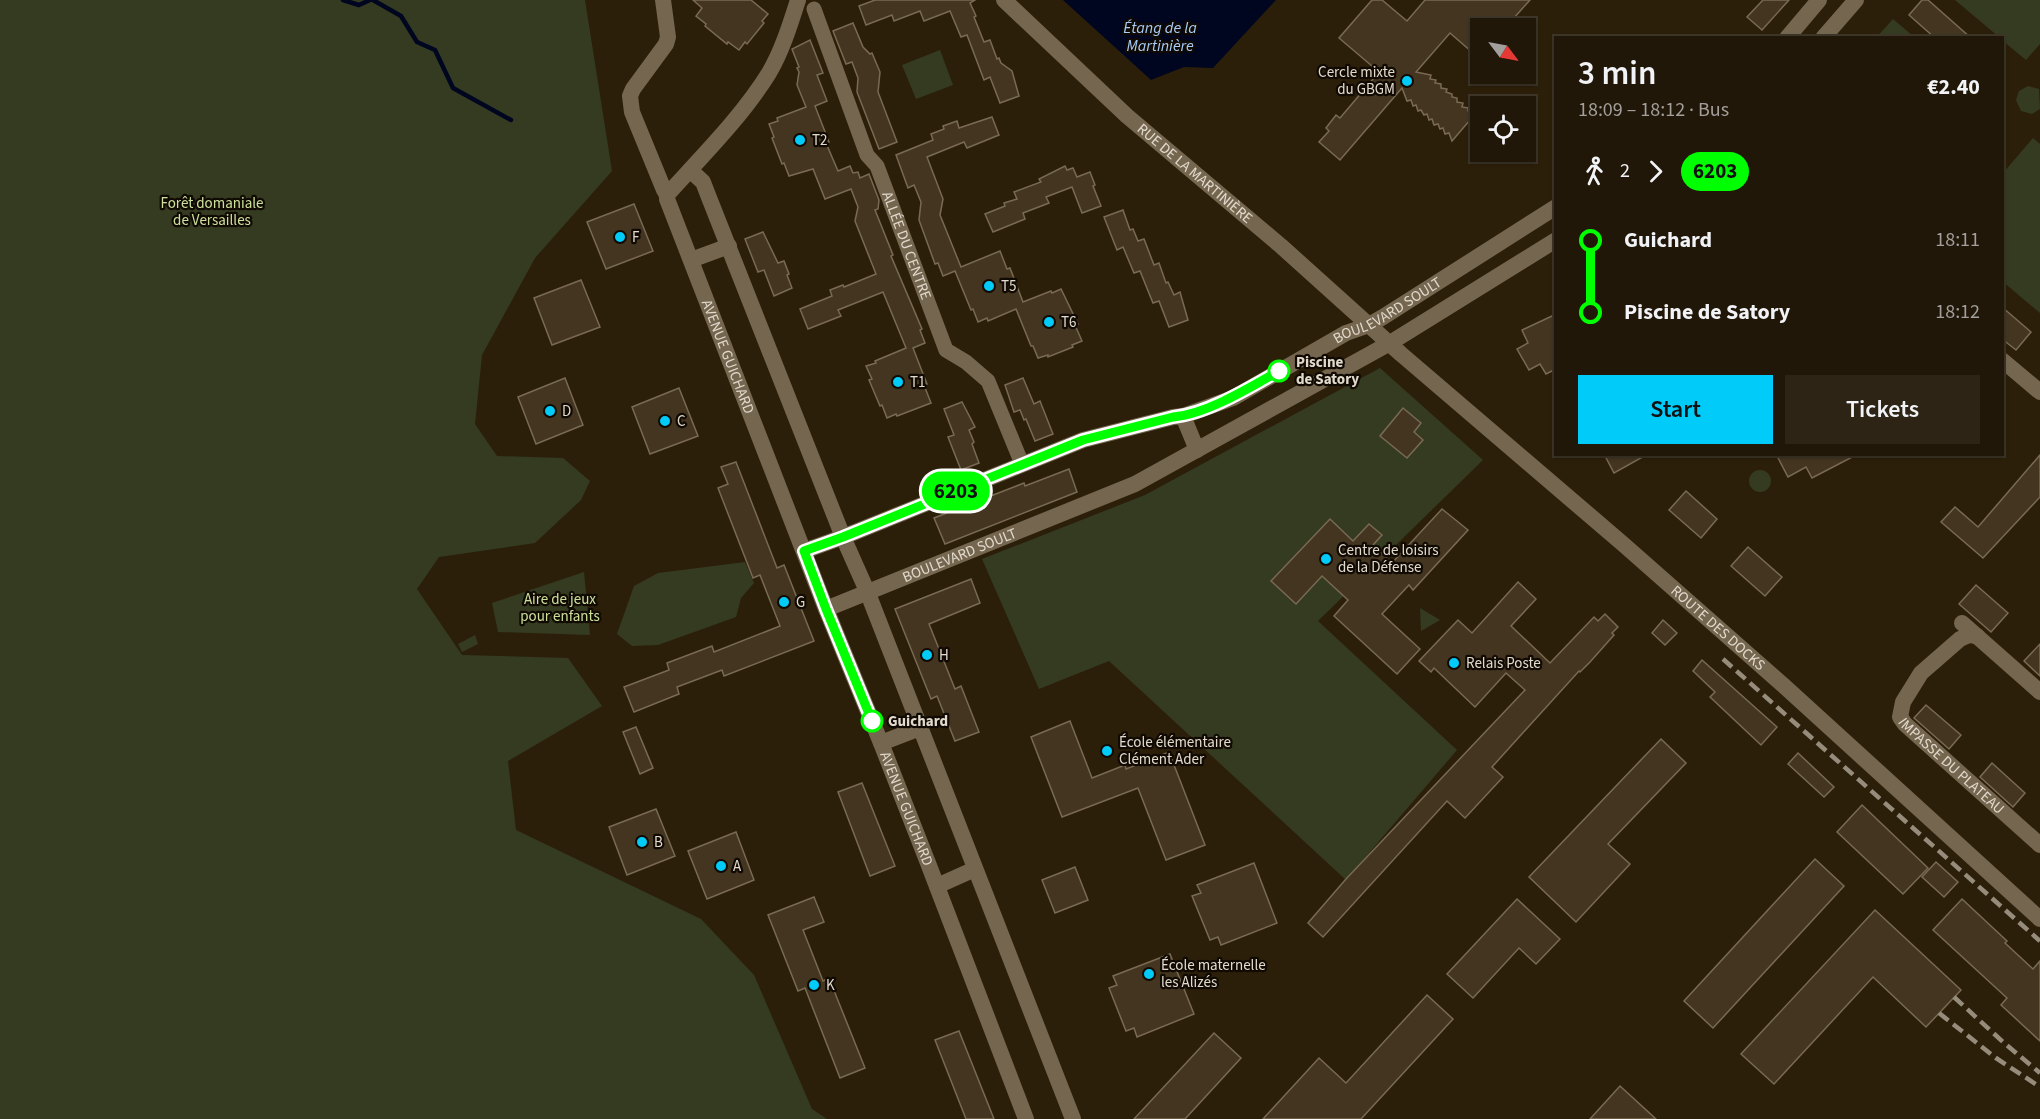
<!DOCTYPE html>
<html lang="en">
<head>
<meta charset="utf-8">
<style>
	body { margin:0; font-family:"Source Sans 3",sans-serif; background:#2d2416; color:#f1f3f6; height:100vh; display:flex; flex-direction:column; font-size:22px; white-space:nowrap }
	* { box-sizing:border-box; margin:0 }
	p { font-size:20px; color:#a29f9c }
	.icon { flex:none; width:33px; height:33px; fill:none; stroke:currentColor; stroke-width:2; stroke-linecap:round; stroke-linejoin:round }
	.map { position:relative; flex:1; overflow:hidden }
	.panel { position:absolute; left:1554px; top:36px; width:450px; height:420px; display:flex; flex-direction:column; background:#211708; border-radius:0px; box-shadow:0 2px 4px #0004,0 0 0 2px #3e3629 }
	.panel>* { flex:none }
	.badge { padding:0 12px; border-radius:20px; font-size:21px; line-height:39px }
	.needle { width:39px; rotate:122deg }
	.controls { position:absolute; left:1470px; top:18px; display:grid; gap:12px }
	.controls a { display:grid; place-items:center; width:66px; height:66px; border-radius:0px; background:#211708; box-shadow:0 2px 4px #0004,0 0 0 2px #3e3629; font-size:30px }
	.map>.badge { position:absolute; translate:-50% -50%; box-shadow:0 0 0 3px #fff }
	.legs { display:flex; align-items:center; gap:9px; height:66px; padding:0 24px; font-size:20px }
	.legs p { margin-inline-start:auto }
	.headline { display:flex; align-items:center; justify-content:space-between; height:102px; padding:0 24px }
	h1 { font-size:33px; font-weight:600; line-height:45px }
	.primary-button { display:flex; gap:12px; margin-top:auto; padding:12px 24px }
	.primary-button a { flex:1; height:69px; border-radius:0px; background:#00cbf9; color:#111; font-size:24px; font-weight:600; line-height:69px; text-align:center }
	.primary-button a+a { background:#2d2416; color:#f1f3f6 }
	ul { padding:0 24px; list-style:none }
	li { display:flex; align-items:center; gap:21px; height:72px; font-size:22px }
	li i { display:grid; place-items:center; width:9px; height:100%; margin:0 8px; background:currentColor }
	li i::after { content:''; width:15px; height:15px; margin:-8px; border:4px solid; border-radius:50%; background:#211708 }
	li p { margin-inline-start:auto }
	li:first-child i { background:linear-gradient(#0000 50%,currentColor 0) }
	li:last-child i { background:linear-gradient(currentColor 50%,#0000 0) }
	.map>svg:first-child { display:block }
	.green { fill:#343b21 }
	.water { fill:#000620 }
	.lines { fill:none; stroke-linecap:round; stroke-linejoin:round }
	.stream { stroke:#000620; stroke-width:4.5 }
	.building { fill:#433520; stroke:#796a53; stroke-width:1.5 }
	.pedestrian { stroke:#75664f; stroke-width:15 }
	.minor { stroke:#75664f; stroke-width:16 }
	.rail { stroke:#968c7b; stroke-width:4.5; stroke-dasharray:12 6; stroke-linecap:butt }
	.line-1-casing { stroke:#fff; stroke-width:14 }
	.line-1 { stroke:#0f0; stroke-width:9 }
	.poi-dot { fill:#00cbf9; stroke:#100a03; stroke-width:2 }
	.stop-1-dot { fill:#fff; stroke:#0f0; stroke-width:3 }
	.labels { text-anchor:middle; stroke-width:4.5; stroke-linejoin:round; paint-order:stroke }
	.poi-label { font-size:15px; fill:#e2dacd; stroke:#100a03; text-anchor:start }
	.street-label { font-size:15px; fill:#e2dacd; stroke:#100a03 }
	.park-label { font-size:15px; fill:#cce09b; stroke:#100a03 }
	.stop-label { font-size:15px; font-weight:bold; fill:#e2dacd; stroke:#100a03; text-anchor:start }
	.water-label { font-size:16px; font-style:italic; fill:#a7ccf8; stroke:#100a03 }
</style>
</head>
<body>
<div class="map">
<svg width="2040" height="1119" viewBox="0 0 2040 1119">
	<rect width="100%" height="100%" fill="#2c1f0a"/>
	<g class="green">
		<path d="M0,0h585l27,171 -77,87 -53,97 -7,69 22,32 66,2 27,23 -9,19 -46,43 -96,14 -22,32 45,66 106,3 34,48 -94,55 8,69 185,89 53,56 58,134 15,10h-827z"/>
		<path d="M1955,0h85v44l-14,16 -23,-19 -1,-3 -3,-1z"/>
		<path d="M1893,19l21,18h-37z"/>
		<path d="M940,50l13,35 -37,14 -14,-34z"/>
		<path d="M2028,86l11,3 1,20 -8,5 -11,-3 -5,-11 3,-9z"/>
		<path d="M2033,138l7,6v169l-38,-32 1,-108z"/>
		<path d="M1380,368l103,92 -165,161 139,129 -111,130 -237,-219 -70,28 -57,-130 163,-64z"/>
		<circle cx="1760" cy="481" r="11"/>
		<path d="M745,562l9,21 -13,15 -5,19 -78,28 -26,1 -15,-12 17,-48 24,-13z"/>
		<path d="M584,572l6,63 -92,-3 -6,-29z"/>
		<path d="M1420,608l20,12 -19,11z"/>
		<path d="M475,635l3,9 -16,8 -4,-8z"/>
	</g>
	<path class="water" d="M1063,0h213l-63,68 -29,-1 -33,13z"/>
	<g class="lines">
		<g class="stream">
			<path d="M343,0l16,5 11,-5"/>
			<path d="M373,0l28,16 16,26 18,8 18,38 58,32"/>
		</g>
	</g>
	<g class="building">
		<path d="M693,0h58l17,14 -6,7 2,2 -17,21 -2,-2 -6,8 -11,-8 -1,2 -22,-18 1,-2 -10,-8 6,-8z"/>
		<path d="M875,0h100l-5,3 6,13 -2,1 10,25 6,-2 7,19 2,-1 2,5 11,8 7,25 -19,7 -10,-26 -6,3 -17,-45 -6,2 -11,-26 -26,10 -4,-10 -26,10 -2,-6 -26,10 -7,-19z"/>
		<path d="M1372,0h10l25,21 18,-21h105l-25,28h-25v31l-30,-26 -34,39 15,3 -1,4 6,1 -1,3 6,1v4l6,1 -1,3 6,2v3l5,1v4l6,1 -1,4 6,1v3l8,2 -24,28 -3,-8 -4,1 -2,-6 -3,1 -2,-5 -4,1 -2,-6 -3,1 -2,-6 -3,1 -3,-5 -3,1 -2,-6 -3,1 -2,-6 -4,1 -5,-13 -62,72 -21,-18 10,-11 -3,-3 10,-13 4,3 39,-46 -40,-34z"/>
		<path d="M1763,0h26l-27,30 -15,-13z"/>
		<path d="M1922,0h6l43,38h-36l-26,-23z"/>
		<path d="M853,23l10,24 7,7 2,-1 8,19 -2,20 19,50 -18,7 -22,-57 1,-14 -6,-16 -6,2 -13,-33z"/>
		<path d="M810,40l13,33 -6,2 10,26 -12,5 14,36 -3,1 12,28 12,-5 3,7 5,-1 2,6 9,-4 10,26 -1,9 -3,1 18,45 -2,1 31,73 -2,1 5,13 -12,5 14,36 -3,1 7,18 -34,13 -1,-2 -9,4 -5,-13 -2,1 -11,-26 3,-1 -6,-13 10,-3 -1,-2 31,-13 -23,-56 -45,18 3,6 -33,13 -8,-20 32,-13 -2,-6 13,-5 1,2 32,-13 -21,-53 3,-14 -7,-18 -26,10 -12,-30 -24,7 -5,-13 -2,1 -10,-26 2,-1 -5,-13 9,-3 -1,-3 29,-11 -9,-22 2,-13 -2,-4 2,-1 -7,-18z"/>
		<path d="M992,117l7,18 -32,13 -3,-6 -37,15 16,42 -3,16 21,52 39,-16 7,18 3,-1 13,34 28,-11 1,2 9,-4 17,35 -3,1 7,16 -10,4 1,2 -25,10v-2l-10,3 -5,-12h-2l-15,-37 -28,12 -1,-3 -9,4 -5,-13 -2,1 -16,-39 -12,5 -5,-13 -3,1 -16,-44 2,-18 -7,-17 -6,3 -12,-33 37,-15 -2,-6 13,-5 -1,-3 14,-5 2,7z"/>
		<path d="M1065,166l2,4 6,-2 4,9 13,-5 5,13 -2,1 8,20 -19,7 -10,-26 -26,10 3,6 -26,10 2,6 -32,13 -8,-18 20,-8 -1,-3 13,-4 -3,-7 27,-10 -2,-3z"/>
		<path d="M634,204l19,47 -47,18 -19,-47z"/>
		<path d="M1123,210l7,20 3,-1 5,12 6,-2 10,26 5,-2 7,20 2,-1 6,13 6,-3 8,28 -19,7 -10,-26 -6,2 -13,-32 -6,2 -11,-26 -6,3 -13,-33z"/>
		<path d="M763,232l15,31 6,-2 5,13 -2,1 5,13 -18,8 -10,-26 -6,2 -13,-33z"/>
		<path d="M581,280l19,47 -48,18 -18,-47z"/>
		<path d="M2002,307l29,25 -15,18 -14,-11z"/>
		<path d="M1552,316l4,7v46l-10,5 -6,-10 -11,6 -12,-21 11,-6 -6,-13z"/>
		<path d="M565,378l18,47 -47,19 -18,-47z"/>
		<path d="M1023,378l11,26 6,-3 13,33 -18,7 -9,-22 -2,1 -4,-10 -6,2 -9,-27z"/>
		<path d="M679,388l19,48 -48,18 -18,-47z"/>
		<path d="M962,402l13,25 -6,3 5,12 -2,2 7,19 -18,7 -13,-33 6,-2 -10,-26z"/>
		<path d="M1403,408l18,15 -7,9 9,8 -16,18 -27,-22z"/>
		<path d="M1604,454h44l-34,19z"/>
		<path d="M1776,454h82l-46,24 -6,-11 -18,10z"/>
		<path d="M2040,455v42l-57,61 -42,-36 14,-15 23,20z"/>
		<path d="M736,462l41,106 7,-3 30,76 -90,35 -2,-6 -45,17 2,7 -45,18 -10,-25 45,-17 -2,-7 45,-17 2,6 66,-26 -20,-51 -7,3 -35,-90 10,-4 -7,-17z"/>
		<path d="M1069,469l8,23 -132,52 -11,-26 90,-35 1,3z"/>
		<path d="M1686,491l31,28 -16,19 -32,-28z"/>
		<path d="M1442,509l26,21 -55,60 -4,-5 -27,29 38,35 -23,25 -63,-58 14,-16 -26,-24 -26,28 -25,-23 59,-62 23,22 16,-17 13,11 -9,10 19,18z"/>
		<path d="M1748,547l34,30 -17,19 -34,-30z"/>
		<path d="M971,579l9,24 -51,21 26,65 6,-3 18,46 -24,9 -18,-45 -6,3 -36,-90z"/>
		<path d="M1518,582l18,17 -25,27 39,37 44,-46 4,4 7,-7 13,13 -6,6 2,2 -24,27 -10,10 -1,-1 -87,96 11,10 -38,41 -18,-17 -124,136 -15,-14 38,-44 179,-189 -19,-17 -31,34 -41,-39 -3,4 -12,-11 39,-41 14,13z"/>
		<path d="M1976,585l32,28 -17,19 -32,-28z"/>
		<path d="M1663,620l14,13 -12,12 -13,-12z"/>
		<path d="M2040,644v32l-16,-15z"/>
		<path d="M1702,660l75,67 -16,18 -51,-48 5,-5 -22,-21z"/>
		<path d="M1926,705l35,30 -12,14 -35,-31z"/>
		<path d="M1070,721l22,57 33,-13 1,4 43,-17 36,93 -39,15 -28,-72 -76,29 -31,-80z"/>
		<path d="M636,727l17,41 -13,6 -17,-42z"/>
		<path d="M1661,739l25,24 -78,81 22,20 -54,58 -47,-45z"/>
		<path d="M1798,753l36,34 -10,10 -36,-33z"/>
		<path d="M1992,763l33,30 -12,14 -33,-30z"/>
		<path d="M862,783l33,83 -25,10 -32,-84z"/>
		<path d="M1862,805l66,63 -25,26 -66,-62z"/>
		<path d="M656,809l19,47 -48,19 -18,-48z"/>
		<path d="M736,832l18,48 -47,19 -19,-48z"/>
		<path d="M1815,859l29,27 -131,142 -29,-27z"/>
		<path d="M1936,862l22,20 -14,15 -22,-20z"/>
		<path d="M1254,863l23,60 -56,22 -3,-8 -8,3 -18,-44 9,-3 -4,-8z"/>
		<path d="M1075,867l13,33 -33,13 -13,-33z"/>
		<path d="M814,897l10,25 -21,8 20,51 6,-3 36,90 -25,10 -35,-90 -7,3 -30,-76z"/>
		<path d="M1517,899l43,40 -24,25 -17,-16 -46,50 -26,-24z"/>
		<path d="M1962,899l45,42 -2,2 28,26 7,-8v80l-39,-36 6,-7 -74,-68z"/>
		<path d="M1875,910l86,80 -35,37 -53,-50 -99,107 -33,-30z"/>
		<path d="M1170,954l24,60 -57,23 -3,-9 -8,3 -17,-43 8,-3 -4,-9z"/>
		<path d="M1427,995l26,24 -92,100h-98l56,-61 27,25z"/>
		<path d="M959,1031l35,88h-28l-31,-79z"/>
		<path d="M1214,1033l27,25 -56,61h-51z"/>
		<path d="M1620,1086l36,33h-66z"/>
	</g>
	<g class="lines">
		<path class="pedestrian" id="s1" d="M814,9l53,146 10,11 69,184 20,12 22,19 34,83"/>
		<g class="minor">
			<path d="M663,0l5,37 -2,7 -33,45 -3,7 2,16 32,78 3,5"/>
			<path id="s2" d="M798,0c-8,25 -16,51 -29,73 -28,45 -67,83 -102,122v4l159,410 55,134 47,120 98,256"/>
			<path id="s3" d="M1004,0l123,116 154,130 120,108 222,190 160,141 257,234"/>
			<path d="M1787,38l32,-38"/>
			<path d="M1823,38l33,-38"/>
			<path d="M690,170l13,12 5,13 135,342 24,54 206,528"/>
			<path d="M691,260l38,-14"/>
			<path d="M2002,360l38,32"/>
			<path d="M1183,416l14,34"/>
			<path id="s4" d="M804,551l39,-14 240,-97 90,-23 10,-1 50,-18 113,-65 23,-8 14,-8 173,-110"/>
			<path id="s5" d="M826,609l309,-125 255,-141 166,-103"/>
			<path d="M1962,623l78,69"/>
			<path id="s6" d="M1977,636l-8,-1 -9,4 -39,34 -18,29 -3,15 5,7 135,121"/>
			<path d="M881,743l39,-15"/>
			<path d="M937,886l38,-17"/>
		</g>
		<g class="rail">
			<path d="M1723,659l317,282"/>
			<path d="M1954,997l49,45 37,31"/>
			<path d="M1939,1013l57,45 44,29"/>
		</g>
	</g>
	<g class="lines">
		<g class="line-1-casing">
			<path id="line-1" d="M872,721l-46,-112 -22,-58 39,-14 240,-97 90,-23c34,-3 76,-29 106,-46"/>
		</g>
		<use href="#line-1" class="line-1"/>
	</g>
	<g class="poi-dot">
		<circle cx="1407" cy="81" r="6"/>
		<circle cx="800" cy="140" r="6"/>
		<circle cx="620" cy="237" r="6"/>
		<circle cx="989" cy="286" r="6"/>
		<circle cx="1049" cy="322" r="6"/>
		<circle cx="898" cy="382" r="6"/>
		<circle cx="550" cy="411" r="6"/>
		<circle cx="665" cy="421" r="6"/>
		<circle cx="1326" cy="559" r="6"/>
		<circle cx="784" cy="602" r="6"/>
		<circle cx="927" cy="655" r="6"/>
		<circle cx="1454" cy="663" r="6"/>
		<circle cx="1107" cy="751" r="6"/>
		<circle cx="642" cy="842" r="6"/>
		<circle cx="721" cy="866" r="6"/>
		<circle cx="1149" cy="974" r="6"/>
		<circle cx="814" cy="985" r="6"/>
	</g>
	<g class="stop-1-dot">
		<circle cx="1279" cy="371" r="10"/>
		<circle cx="872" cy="721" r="10"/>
	</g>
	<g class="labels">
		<g class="poi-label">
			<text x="1395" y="77" text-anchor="end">Cercle mixte<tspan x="1395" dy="17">du GBGM</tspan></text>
			<text x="812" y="145">T2</text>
			<text x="632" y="242">F</text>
			<text x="1001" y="291">T5</text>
			<text x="1061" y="327">T6</text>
			<text x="910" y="387">T1</text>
			<text x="562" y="416">D</text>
			<text x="677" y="426">C</text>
			<text x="1338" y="555">Centre de loisirs<tspan x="1338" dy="17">de la Défense</tspan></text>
			<text x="796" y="607">G</text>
			<text x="939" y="660">H</text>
			<text x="1466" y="668">Relais Poste</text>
			<text x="1119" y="747">École élémentaire<tspan x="1119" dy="17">Clément Ader</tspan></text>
			<text x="654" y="847">B</text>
			<text x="733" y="871">A</text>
			<text x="1161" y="970">École maternelle<tspan x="1161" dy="17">les Alizés</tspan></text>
			<text x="826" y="990">K</text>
		</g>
		<g class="street-label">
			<text dy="5" stroke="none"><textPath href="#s3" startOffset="258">RUE DE LA MARTINIÈRE</textPath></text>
			<text dy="5" stroke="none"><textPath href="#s1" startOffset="255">ALLÉE DU CENTRE</textPath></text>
			<text dy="5" stroke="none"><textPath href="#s4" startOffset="634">BOULEVARD SOULT</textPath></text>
			<text dy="5" stroke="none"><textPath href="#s2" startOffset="411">AVENUE GUICHARD</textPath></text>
			<text dy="5" stroke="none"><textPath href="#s5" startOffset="144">BOULEVARD SOULT</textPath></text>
			<text dy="5" stroke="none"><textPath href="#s3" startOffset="951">ROUTE DES DOCKS</textPath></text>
			<text dy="5" stroke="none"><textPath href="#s6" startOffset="190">IMPASSE DU PLATEAU</textPath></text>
			<text dy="5" stroke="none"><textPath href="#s2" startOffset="897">AVENUE GUICHARD</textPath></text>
		</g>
		<g class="park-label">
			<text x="212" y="208">Forêt domaniale<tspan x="212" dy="17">de Versailles</tspan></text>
			<text x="560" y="604">Aire de jeux<tspan x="560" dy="17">pour enfants</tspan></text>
		</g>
		<g class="stop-label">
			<text x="1296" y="367">Piscine<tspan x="1296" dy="17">de Satory</tspan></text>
			<text x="888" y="726">Guichard</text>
		</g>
		<g class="water-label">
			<text x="1160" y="33">Étang de la<tspan x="1160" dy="18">Martinière</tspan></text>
		</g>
	</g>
</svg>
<div class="controls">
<a><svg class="needle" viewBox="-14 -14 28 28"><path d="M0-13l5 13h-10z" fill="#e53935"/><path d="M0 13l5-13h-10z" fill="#a29f9c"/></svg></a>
<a><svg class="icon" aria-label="locate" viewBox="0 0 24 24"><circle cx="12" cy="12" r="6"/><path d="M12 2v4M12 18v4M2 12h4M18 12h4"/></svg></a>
</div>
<b class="badge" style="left:956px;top:491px;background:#0f0;color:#111">6203</b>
<section class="panel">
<div class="headline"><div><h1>3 min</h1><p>18:09 – 18:12 · Bus</p></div><b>€2.40</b></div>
<div class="legs"><svg class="icon" aria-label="walk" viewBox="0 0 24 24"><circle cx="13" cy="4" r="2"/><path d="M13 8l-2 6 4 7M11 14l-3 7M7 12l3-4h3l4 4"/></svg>2<svg class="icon" aria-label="forward" viewBox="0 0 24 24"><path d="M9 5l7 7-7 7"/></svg><b class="badge" style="background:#0f0;color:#111">6203</b></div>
<ul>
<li><i style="color:#0f0"></i><b>Guichard</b><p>18:11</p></li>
<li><i style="color:#0f0"></i><b>Piscine de Satory</b><p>18:12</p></li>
</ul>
<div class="primary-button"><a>Start</a><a>Tickets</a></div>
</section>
</div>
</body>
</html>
